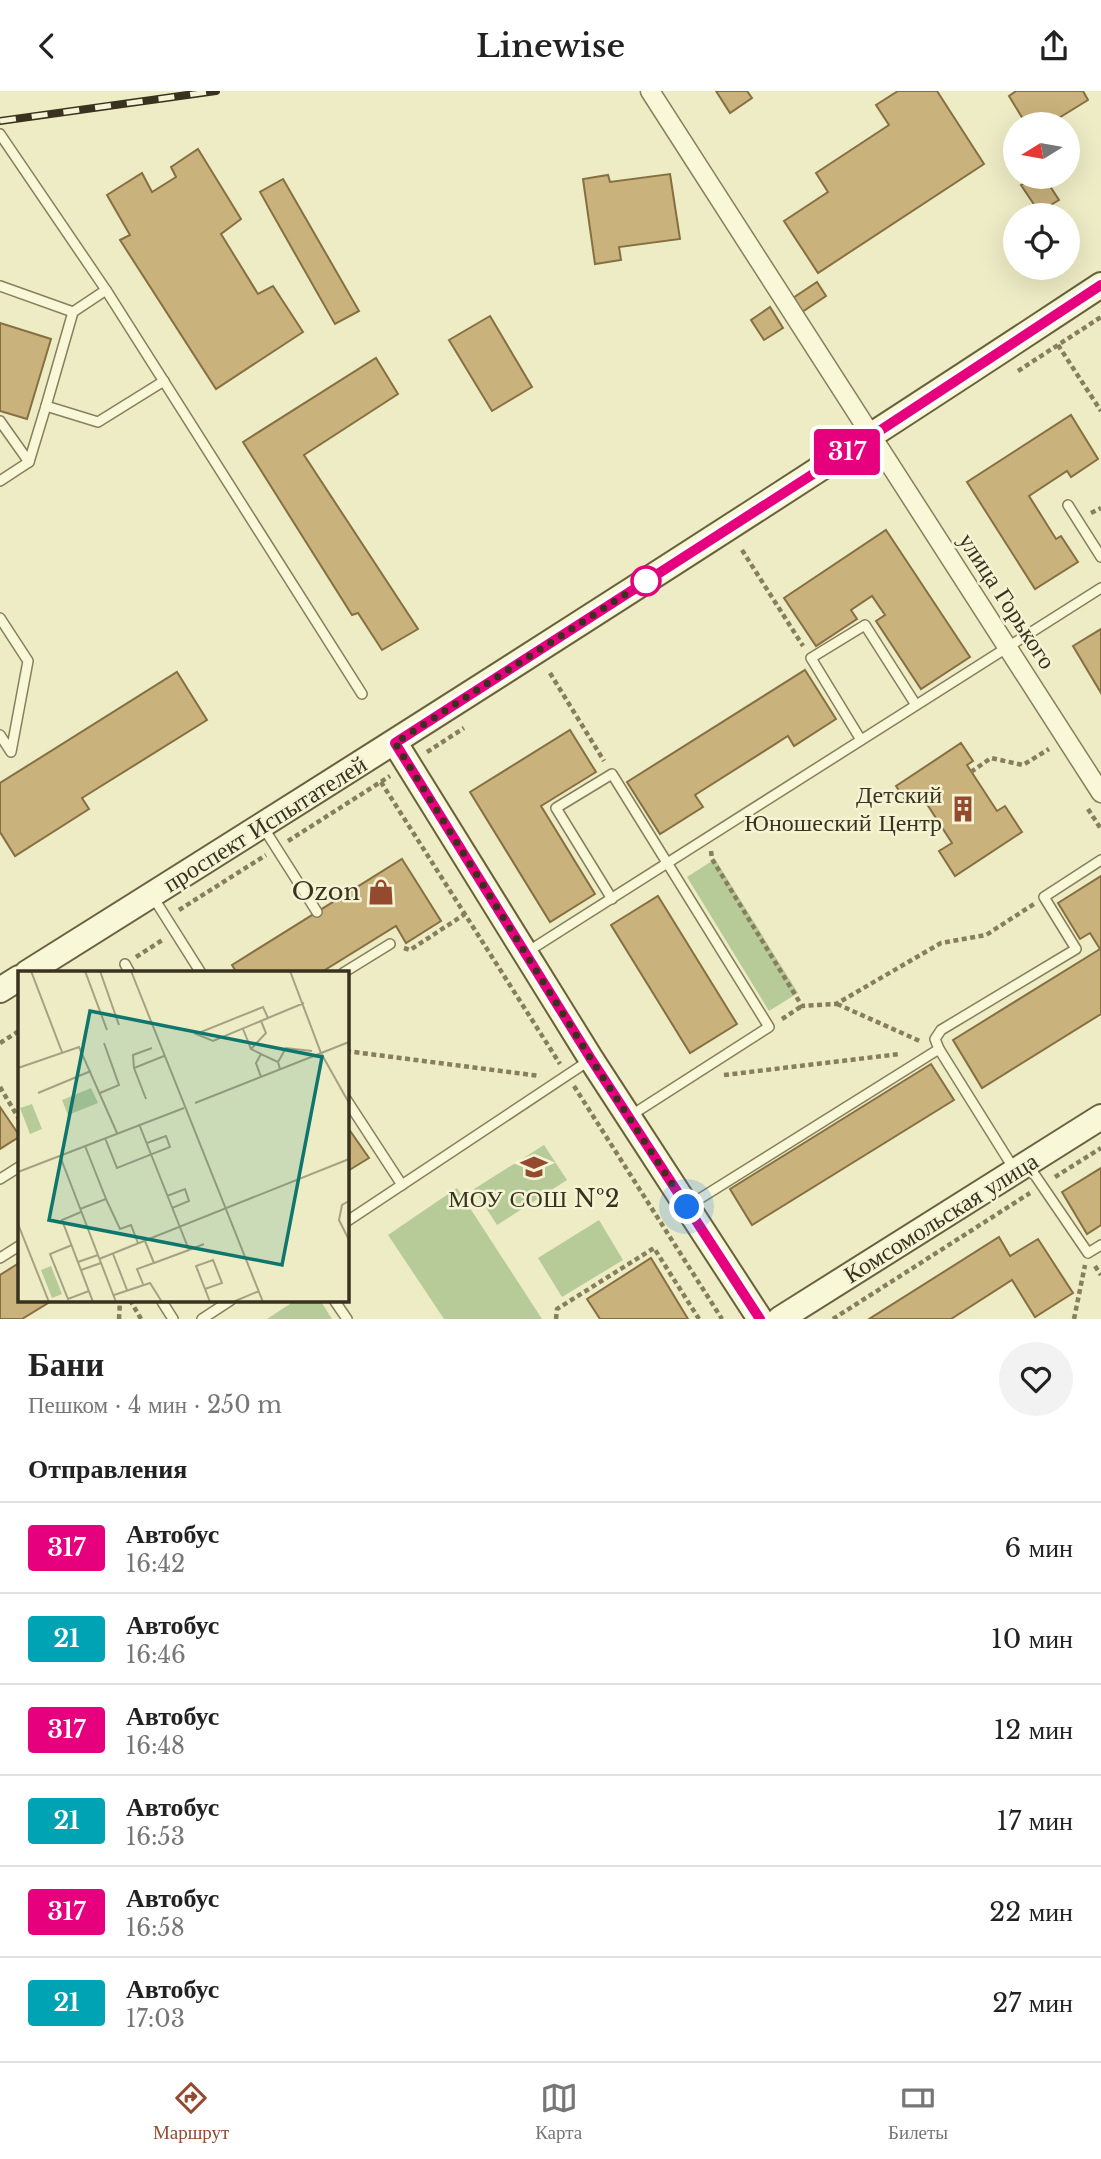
<!DOCTYPE html>
<html lang="ru">
<head>
<meta charset="utf-8">
<style>
	body { margin:0; font-family:"Libre Baskerville",serif; background:#f2f2f2; color:#222; height:100vh; display:flex; flex-direction:column; font-size:26px; white-space:nowrap }
	* { box-sizing:border-box; margin:0 }
	p { font-size:23px; color:#767676 }
	.icon { flex:none; width:38px; height:38px; fill:none; stroke:currentColor; stroke-width:2; stroke-linecap:round; stroke-linejoin:round }
	.map { position:relative; height:1228px; overflow:hidden }
	.panel { display:flex; flex-direction:column; background:#fff; flex:1 }
	.panel>* { flex:none }
	.badge { padding:0 14px; border-radius:5px; font-size:24px; line-height:46px }
	.needle { width:46px; rotate:259deg }
	.tools { position:absolute; left:1003px; top:21px; display:grid; gap:14px }
	.tools a { display:grid; place-items:center; width:77px; height:77px; border-radius:50%; background:#fff; box-shadow:0 7px 28px #0002; font-size:35px }
	.you { position:absolute; width:35px; height:35px; margin:-18px; border:5px solid #fff; border-radius:50%; background:#1a73e8; box-shadow:0 0 0 10px #1a73e833 }
	.map>.badge { position:absolute; translate:-50% -50%; box-shadow:0 0 0 4px #fff }
	h2 { padding:0 28px; font-size:26px; line-height:63px }
	.round { display:grid; place-items:center; flex:none; width:74px; height:74px; border-radius:37px; background:#f2f2f2 }
	.head { display:flex; align-items:center; justify-content:space-between; height:119px; padding:0 28px }
	h1 { font-size:33px; font-weight:600; line-height:52px }
	ul { padding:0; list-style:none }
	li { display:flex; align-items:center; gap:21px; height:91px; padding:0 28px; border-top:2px solid #e0e0e0 }
	li div { flex:1 }
	li b { display:block; font-size:26px }
	li em { font-style:normal }
	li .badge { min-width:77px; font-weight:700; text-align:center }
	header { display:flex; justify-content:space-between; align-items:center; height:91px; padding:0 28px; background:#fff; font-size:32px; font-weight:600 }
	.menu { display:flex; justify-content:space-around; align-items:center; height:98px; border-top:2px solid #e0e0e0; background:#fff; font-size:19px; color:#767676 }
	.menu a { display:grid; justify-items:center; gap:4px }
	.menu .on { color:#944a2e }
	.map>svg:first-child { display:block }
	.green { fill:#b7cb99 }
	.building { fill:#cab27c; stroke:#867042; stroke-width:2 }
	.lines { fill:none; stroke-linecap:round; stroke-linejoin:round }
	.lane-casing { stroke:#877f5c; stroke-width:12 }
	.street-casing { stroke:#877f5c; stroke-width:21 }
	.secondary-casing { stroke:#69603f; stroke-width:28 }
	.path { stroke:#877f5c; stroke-width:4.5; stroke-dasharray:5 3.5; stroke-linecap:butt }
	.lane { stroke:#f8f7d8; stroke-width:9 }
	.street { stroke:#f8f7d8; stroke-width:18 }
	.secondary { stroke:#f8f7d8; stroke-width:24 }
	.rail-casing { stroke:#38321f; stroke-width:8 }
	.rail { stroke:#f4f4d5; stroke-width:5; stroke-dasharray:16; stroke-linecap:butt }
	.line-casing { stroke:#fff; stroke-width:16 }
	.line { stroke:#e6007e; stroke-width:10 }
	.walk { stroke:#38321f; stroke-width:7; stroke-dasharray:0 12.6 }
	.stop-dot { fill:#fff; stroke:#e6007e; stroke-width:3.5 }
	.labels { text-anchor:middle; stroke-width:5; stroke-linejoin:round; paint-order:stroke }
	.street-label { font-size:24px; fill:#38321f; stroke:#f4f4d5 }
	.poi-label { font-size:24px; fill:#38321f; stroke:#f4f4d5; text-anchor:end }
	.inset-road { fill:none; stroke:#a5a283; stroke-width:2 }
	.view { fill:#0f766e; fill-opacity:0.15; stroke:#0f766e; stroke-width:3.5 }
	.inset-edge { fill:none; stroke:#38321f; stroke-width:3.5 }
</style>
</head>
<body>
<header><svg class="icon" aria-label="back" viewBox="0 0 24 24"><path d="M15 5l-7 7 7 7"/></svg>Linewise<svg class="icon" aria-label="share" viewBox="0 0 24 24"><path d="M12 15V3M7 8l5-5 5 5M5 13v7h14v-7"/></svg></header>
<div class="map">
<svg width="1101" height="1228" viewBox="0 0 1101 1228">
	<rect width="100%" height="100%" fill="#edecc5"/>
	<g class="green">
		<path d="M715,768l83,134 -29,18 -82,-134z"/>
		<path d="M544,1054l23,35 -70,45 -23,-36z"/>
		<path d="M457,1097l85,131h-98l-56,-84z"/>
		<path d="M599,1129l24,40 -61,37 -24,-39z"/>
		<path d="M296,1209h24l12,19h-65z"/>
	</g>
	<g class="building">
		<path d="M716,0h31l5,7 -22,15z"/>
		<path d="M898,0h39l47,73 -166,109 -34,-52 44,-29 -12,-19 73,-48 -13,-20z"/>
		<path d="M1016,0h67l5,9 -39,24h-23l-17,-28z"/>
		<path d="M198,58l43,70 -20,15 37,60 15,-8 30,46 -87,57 -96,-149 10,-5 -23,-40 35,-22 10,19 24,-15 -5,-10z"/>
		<path d="M670,83l10,65 -61,8 2,13 -26,4 -12,-85 25,-4 2,7z"/>
		<path d="M1034,86h10l15,23 -20,12 -18,-27z"/>
		<path d="M283,88l76,132 -24,13 -75,-132z"/>
		<path d="M817,191l9,14 -24,16 -9,-14z"/>
		<path d="M770,216l13,21 -19,12 -13,-20z"/>
		<path d="M490,225l42,71 -40,24 -43,-71z"/>
		<path d="M0,232l51,16 -24,80 -27,-8z"/>
		<path d="M376,267l22,36 -94,61 114,174 -36,21 -24,-37 -6,2 -109,-173z"/>
		<path d="M1071,324l27,44 -27,18 -4,-6 -38,25 27,43 5,-3 17,26 -43,27 -68,-107z"/>
		<path d="M886,439l84,127 -49,32 -45,-68 9,-6 -13,-19 -21,14 6,9 -41,27 -32,-48z"/>
		<path d="M1101,538v64l-28,-47z"/>
		<path d="M805,579l31,49 -42,27 -6,-10 -93,59 8,12 -43,27 -33,-52z"/>
		<path d="M177,581l30,48 -125,78 7,11 -74,47 -15,-24v-49z"/>
		<path d="M570,639l26,42 -55,34 54,88 -45,28 -80,-130z"/>
		<path d="M961,652l12,18 -6,4 30,46 8,-5 17,26 -67,44 -16,-25 13,-8 -31,-48 -13,9 -12,-18z"/>
		<path d="M402,768l39,62 -35,22 -10,-17 -76,47h-83l-5,-8z"/>
		<path d="M1101,785v138l-119,74 -29,-48 147,-91 -10,-16 -10,6 -22,-36z"/>
		<path d="M658,805l79,128 -47,29 -79,-128z"/>
		<path d="M931,973l23,36 -202,125 -22,-36z"/>
		<path d="M0,1016l19,28v2l-19,12z"/>
		<path d="M346,1034l23,33 -23,14z"/>
		<path d="M1101,1077v57l-14,9 -25,-42z"/>
		<path d="M999,1146l11,19 28,-17 35,54 -38,24 -23,-37 -61,39h-82z"/>
		<path d="M651,1167l37,61h-88l-13,-20z"/>
		<path d="M19,1172v37h34l-31,19h-22v-44z"/>
	</g>
	<g class="lines">
		<g class="lane-casing">
			<g id="lane">
				<path d="M0,43l106,156 256,404"/>
				<path d="M0,195l73,26"/>
				<path d="M106,199l-33,22 -27,94 52,16 66,-41"/>
				<path d="M0,330l29,41 17,-56"/>
				<path d="M0,390l29,-19"/>
				<path d="M1068,414l33,52"/>
				<path d="M0,527l28,43 -17,91 -11,-17"/>
				<path d="M861,649l-50,-82 54,-33 51,80"/>
				<path d="M263,736l54,85"/>
				<path d="M153,806l48,76"/>
				<path d="M612,808l-56,-91 56,-34 157,253 -139,89"/>
				<path d="M527,861l574,-364"/>
				<path d="M125,873l5,9"/>
				<path d="M343,882l47,-29"/>
				<path d="M939,958l-4,-10 6,-9 135,-81 -32,-52 57,-37"/>
				<path d="M346,1008l56,86"/>
				<path d="M1028,1074l60,88 13,-8"/>
				<path d="M0,1088l19,-12"/>
				<path d="M688,1115l251,-157 75,120"/>
				<path d="M346,1131l244,-162"/>
				<path d="M0,1167l19,-12"/>
				<path d="M161,1209l12,19"/>
				<path d="M334,1209l13,19"/>
				<path d="M202,1228l29,-19"/>
			</g>
		</g>
		<g class="street-casing">
			<path id="street" d="M650,0l451,702"/>
		</g>
		<g class="secondary-casing">
			<g id="secondary">
				<path d="M395,652l196,316 169,260"/>
				<path d="M27,882c361,-226 719,-454 1074,-688"/>
				<path d="M0,899l19,-12"/>
				<path d="M780,1228l321,-202"/>
			</g>
		</g>
		<g class="path">
			<path d="M1058,254l43,66"/>
			<path d="M1018,280l83,-54"/>
			<path d="M1091,422l10,-5"/>
			<path d="M742,459l61,96"/>
			<path d="M550,582l54,88"/>
			<path d="M427,661l37,-24"/>
			<path d="M971,681l20,-14 32,7 26,-16"/>
			<path d="M381,691l179,282"/>
			<path d="M1088,718l13,20"/>
			<path d="M288,750l102,-65"/>
			<path d="M711,760l1,8 90,147 34,-2 105,-61 45,-8 48,-31"/>
			<path d="M179,819l87,-55"/>
			<path d="M404,857l6,2 55,-36"/>
			<path d="M136,866l28,-18"/>
			<path d="M837,913l85,38"/>
			<path d="M782,928l20,-13"/>
			<path d="M0,952l19,-12"/>
			<path d="M346,960l194,25"/>
			<path d="M724,984l176,-21"/>
			<path d="M574,995l148,233"/>
			<path d="M0,996l19,32"/>
			<path d="M1055,1086l46,-29"/>
			<path d="M1095,1175l6,9"/>
			<path d="M130,1209l11,19"/>
			<path d="M119,1228l1,-19"/>
			<path d="M556,1228l1,-10 97,-61 45,71"/>
			<path d="M833,1228l197,-126"/>
			<path d="M1074,1228l11,-54"/>
		</g>
		<use href="#lane" class="lane"/>
		<use href="#street" class="street"/>
		<use href="#secondary" class="secondary"/>
		<g class="rail-casing">
			<path id="rail" d="M0,30l216,-30"/>
		</g>
		<use href="#rail" class="rail"/>
	</g>
	<g class="lines">
		<g class="line-casing">
			<path id="line" d="M760,1228l-169,-260 -196,-316 460,-296 246,-162"/>
		</g>
		<use href="#line" class="line"/>
		<path class="walk" d="M646,490l-251,162 196,316 96,148"/>
	</g>
	<defs>
		<g id="building-bare" transform="scale(2.1)"><path d="M-4-6H4V6H1V3H-1V6H-4ZM-2.5-4.3h1.7v1.8h-1.7ZM.8-4.3h1.7v1.8H.8ZM-2.5-1h1.7V.8h-1.7ZM.8-1h1.7V.8H.8Z" fill="#944a2e" stroke="#f4f4d5" stroke-width="2.5" paint-order="stroke"/></g>
		<g id="shop-bare" transform="scale(2.1)"><path d="M-5-2.5h2.3a2.7 3.5 0 0 1 5.4 0H5L5.5 6h-11ZM-1.5-2.5h3a1.5 2.3 0 0 0-3 0Z" fill="#944a2e" stroke="#f4f4d5" stroke-width="2.5" paint-order="stroke"/></g>
		<g id="school-bare" transform="scale(2.1)"><path d="M0-5L7-2L0 1L-7-2ZM-4 1L0 2.5L4 1V4Q0 6-4 4Z" fill="#944a2e" stroke="#f4f4d5" stroke-width="2.5" paint-order="stroke"/></g>
	</defs>
	<g fill-rule="evenodd">
		<use href="#building-bare" x="963" y="718"/>
		<use href="#shop-bare" x="381" y="801"/>
		<use href="#school-bare" x="534" y="1076"/>
	</g>
	<circle class="stop-dot" cx="646" cy="490" r="14"/>
	<g class="labels">
		<g class="street-label">
			<text transform="translate(1007 510) rotate(57)" y="8">улица Горького</text>
			<text transform="translate(265 733) rotate(-32)" y="8">проспект Испытателей</text>
			<text transform="translate(941 1127) rotate(-32)" y="8">Комсомольская улица</text>
		</g>
		<g class="poi-label">
			<text x="942" y="712">Детский<tspan x="942" dy="28">Юношеский Центр</tspan></text>
			<text x="360" y="809">Ozon</text>
			<text x="534" y="1116" text-anchor="middle">МОУ СОШ №2</text>
		</g>
	</g>
	<g transform="translate(18 880)">
		<rect width="331" height="331" fill="#edecc5"/>
		<path d="M73,117l7,15 -30,12 -6,-15zM14,133l10,25 -12,5 -10,-26zM33,295l11,28 -10,4 -11,-28z" fill="#b7cb99"/>
		<path class="inset-road" d="M13,0l31,81M67,0l22,59M82,0l19,54M113,0l132,331M272,0l31,82 28,50M250,47l-5,-11 -67,27 17,7 55,-23 36,-15M225,58l8,20M243,83l-10,-5 15,-16 -5,-12M260,91l8,-14 26,3M0,97l61,-21 38,86M116,97l-1,-13 19,-7M243,106l-5,-14 5,-9 17,8 2,7M20,122l53,-22M82,122l19,-8 -15,-42M128,128l-12,-31 30,-12M177,132l154,-61M121,153l50,126 15,-6M87,167l12,30 53,-21 -4,-11 -19,7M42,185l56,146M0,201l166,-64M149,225l18,-7 4,12 -17,7M88,228l14,30 11,-4 7,18M331,230l-7,4 -3,15 10,20M62,238l26,-10 -21,-53M63,241l-19,8 31,82M0,253l31,78M54,274l-22,9 18,45 21,-8M95,283l14,36M81,288l250,-100M60,291l20,-7M136,292l35,-13M63,299l20,-7M125,313l-6,-15 17,-6 -9,-22M187,318l17,-6 -9,-23 -17,6 9,23 5,13M96,324l36,-12 12,19M215,331l26,-11"/>
		<path class="view" d="M72,40l232,46 -40,208 -233,-45z"/>
		<rect width="331" height="331" class="inset-edge"/>
	</g>
</svg>
<div class="tools">
<a><svg class="needle" viewBox="-14 -14 28 28"><path d="M0-13l5 13h-10z" fill="#e53935"/><path d="M0 13l5-13h-10z" fill="#767676"/></svg></a>
<a><svg class="icon" aria-label="locate" viewBox="0 0 24 24"><circle cx="12" cy="12" r="6"/><path d="M12 2v4M12 18v4M2 12h4M18 12h4"/></svg></a>
</div>
<div class="you" style="left:687px;top:1116px"></div>
<b class="badge" style="left:847px;top:361px;background:#e6007e;color:#fff">317</b>
</div>
<section class="panel">
<div class="head"><div><h1>Бани</h1><p>Пешком · 4 мин · 250 m</p></div><a class="round"><svg class="icon" aria-label="heart" viewBox="0 0 24 24"><path d="M12 20l-8-8c-3-5 5-10 8-4 3-6 11-1 8 4z"/></svg></a></div>
<h2>Отправления</h2>
<ul>
<li><span class="badge" style="background:#e6007e;color:#fff">317</span><div><b>Автобус</b><p>16:42</p></div><em>6 мин</em></li>
<li><span class="badge" style="background:#00a3b4;color:#fff">21</span><div><b>Автобус</b><p>16:46</p></div><em>10 мин</em></li>
<li><span class="badge" style="background:#e6007e;color:#fff">317</span><div><b>Автобус</b><p>16:48</p></div><em>12 мин</em></li>
<li><span class="badge" style="background:#00a3b4;color:#fff">21</span><div><b>Автобус</b><p>16:53</p></div><em>17 мин</em></li>
<li><span class="badge" style="background:#e6007e;color:#fff">317</span><div><b>Автобус</b><p>16:58</p></div><em>22 мин</em></li>
<li><span class="badge" style="background:#00a3b4;color:#fff">21</span><div><b>Автобус</b><p>17:03</p></div><em>27 мин</em></li>
</ul>
</section>
<nav class="menu">
<a class="on"><svg class="icon" aria-label="directions" viewBox="0 0 24 24"><path d="M12 3l9 9-9 9-9-9zM9 14v-3h6M13 9l2 2-2 2"/></svg>Маршрут</a>
<a><svg class="icon" aria-label="map" viewBox="0 0 24 24"><path d="M3 6l6-2 6 2 6-2v14l-6 2-6-2-6 2zM9 4v14M15 6v14"/></svg>Карта</a>
<a><svg class="icon" aria-label="tickets" viewBox="0 0 24 24"><path d="M3 7h18v10H3zM15 7v10"/></svg>Билеты</a>
</nav>
</body>
</html>
